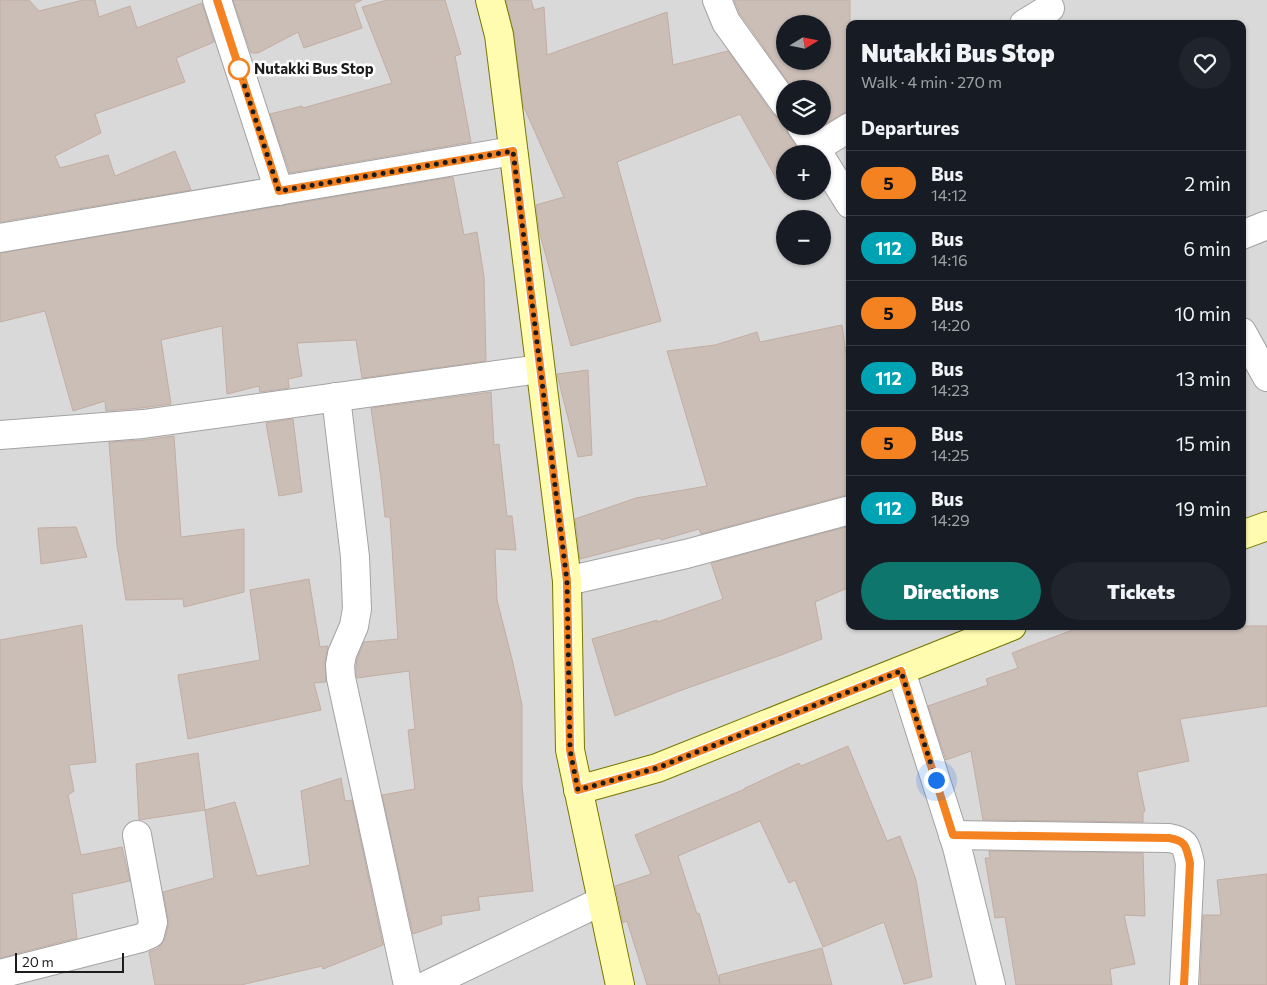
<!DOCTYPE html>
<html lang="en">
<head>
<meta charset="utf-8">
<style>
	body { margin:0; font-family:Commissioner,sans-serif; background:#20242c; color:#f1f3f6; height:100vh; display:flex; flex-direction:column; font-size:19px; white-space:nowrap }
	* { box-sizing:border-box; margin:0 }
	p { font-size:16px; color:#9ea1a6 }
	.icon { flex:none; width:28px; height:28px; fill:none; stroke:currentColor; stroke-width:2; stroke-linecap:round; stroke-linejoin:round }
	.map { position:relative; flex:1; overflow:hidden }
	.panel { position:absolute; left:846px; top:20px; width:400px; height:610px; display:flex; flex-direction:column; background:#171b24; border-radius:10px; box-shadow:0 1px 4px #0004 }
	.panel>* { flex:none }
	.badge { padding:0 10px; border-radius:16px; font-size:18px; line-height:32px }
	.needle { width:32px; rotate:80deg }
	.fabs { position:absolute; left:776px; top:15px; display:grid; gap:10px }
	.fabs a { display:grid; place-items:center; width:55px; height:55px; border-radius:50%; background:#171b24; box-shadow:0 1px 4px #0004; font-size:25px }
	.scale { position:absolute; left:15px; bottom:12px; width:109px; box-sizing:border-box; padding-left:5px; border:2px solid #1c1c1c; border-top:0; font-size:14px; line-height:18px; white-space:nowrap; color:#1c1c1c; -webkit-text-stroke:4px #fff; paint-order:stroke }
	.you { position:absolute; width:25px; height:25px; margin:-12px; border:4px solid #fff; border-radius:50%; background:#1a73e8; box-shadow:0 0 0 8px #1a73e833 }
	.map>.badge { position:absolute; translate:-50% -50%; box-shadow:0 0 0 2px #fff }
	h2 { padding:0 15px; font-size:19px; line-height:45px }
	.round { display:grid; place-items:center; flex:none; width:52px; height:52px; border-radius:26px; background:#20242c }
	.summary { display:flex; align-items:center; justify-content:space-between; height:85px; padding:0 15px }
	h1 { font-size:24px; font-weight:800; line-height:38px }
	.button { display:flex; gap:10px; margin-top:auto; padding:10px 15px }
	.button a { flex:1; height:58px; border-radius:30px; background:#0f766e; color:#fff; font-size:20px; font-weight:800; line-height:58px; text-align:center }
	.button a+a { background:#20242c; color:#f1f3f6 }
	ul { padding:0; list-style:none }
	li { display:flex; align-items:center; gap:15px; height:65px; padding:0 15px; border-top:1px solid #363941 }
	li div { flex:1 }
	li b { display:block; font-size:19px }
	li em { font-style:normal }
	li .badge { min-width:55px; font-weight:700; text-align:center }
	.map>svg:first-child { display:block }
	.residential { fill:#dad9d9; fill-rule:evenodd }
	.building { fill:#cbbeb7; stroke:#c2ada2; fill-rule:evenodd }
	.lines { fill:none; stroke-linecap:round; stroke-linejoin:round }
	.minor-casing { stroke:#a3a3a3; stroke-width:30 }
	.secondary-casing { stroke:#747700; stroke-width:30 }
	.minor { stroke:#fff; stroke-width:28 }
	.secondary { stroke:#fffcaf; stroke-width:28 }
	.line-casing { stroke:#fff; stroke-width:11 }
	.line { stroke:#f58220; stroke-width:8 }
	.walk { stroke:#1c1c1c; stroke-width:5; stroke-dasharray:0 9 }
	.stop-dot { fill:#fff; stroke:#f58220; stroke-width:2.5 }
	.labels { text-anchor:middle; stroke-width:5; stroke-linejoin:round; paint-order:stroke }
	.stop-label { font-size:15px; font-weight:bold; fill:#1c1c1c; stroke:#fff; text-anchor:start }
</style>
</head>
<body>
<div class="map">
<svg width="1267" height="985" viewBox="0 0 1267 985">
	<rect width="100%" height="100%" fill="#efe9e1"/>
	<path class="residential" d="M0,0h1267v985h-1267zM785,24h37v37h-37zM850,24h392v602h-392zM785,89h37v37h-37zM785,154h37v37h-37zM785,219h37v37h-37z"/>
	<g class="building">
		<path d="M0,0h29l10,11 44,-11h12l4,17 31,-11 7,22 65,-25 12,39 -38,16 9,24 -90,32 6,19 -46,23 5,12 48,-13 7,21 60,-25 16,39 -191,32z"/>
		<path d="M233,0h129l-8,4 8,24 -58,20 -6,-16 -40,21h-7z"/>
		<path d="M387,0h58l16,54 -6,2 16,86 -181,31 -20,-59 32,-8 1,2 89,-25 -30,-76z"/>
		<path d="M506,0h25l3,10 10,-3 3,48 120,-43 6,53 55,-14 44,62 6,5 7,1v7l3,8 13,20h-16v40l-45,-80 -123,48 44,159 -90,25 -32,-115 -3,-26 28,-8 -41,-92 -9,-72z"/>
		<path d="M734,0h116v111l-8,3 -20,12v-37h-29l-53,-75zM785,24h37v37h-37z"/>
		<path d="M453,177l11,58 13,-3 7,45 2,84 -124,17 -6,-38 -59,3 5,33 -14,3 1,9 -29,4 -1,-6 -32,8 -5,-68 -61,14 10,64 -30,4 -35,3 -1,-10 -32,10 -28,-100 -45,11v-69z"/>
		<path d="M842,325l8,57v113h-4l-145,39 -2,-5 -38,11 -1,-2 -80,21 -5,-40 61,-21 71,-12 -40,-135 48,-6 42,-13 3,10z"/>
		<path d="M588,370l4,85 -14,2 -21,-83z"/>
		<path d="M491,392l3,53 5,-1 8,72h5l4,34 -21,-1 2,51 16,63 9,42v81l11,105 -55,6 2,13 -39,6 1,8 -29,10 -31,-139 33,-6 -7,-59 7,-1 -6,-58 -52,7 -1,-2v-10l1,-7 7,-17 34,-3 -8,-122h-5l-4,-39 -10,-70z"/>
		<path d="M293,419l9,73 -23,4 -13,-73z"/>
		<path d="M174,436l7,101 63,-8v63l-60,15 -1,-8 -57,1 -9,-55 -8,-103 35,-2z"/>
		<path d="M850,526v61l-35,15 7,37 -41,16 -99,35 -67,26 -23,-77 65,-19v2l66,-23 -12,-36z"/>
		<path d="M76,527l11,30 -46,7 -3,-36z"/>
		<path d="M309,579l11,68 8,-1 -3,16 1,20 -12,1 7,27 -133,29 -10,-64 82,-15 -10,-70z"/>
		<path d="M82,625l14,137 -27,3 5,26 -6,4 13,60 41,-8 8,34 -58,13 5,44 -77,20v-318z"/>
		<path d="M1083,626h184v80l-87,13 9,42 -52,11 8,39 -2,1v10l-160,-2 -12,-69 -25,9 -18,-54 60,-21 -2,-6 32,-11 -6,-15z"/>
		<path d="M848,746l39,95 13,-5 16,44 16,97 -28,7 -20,-62 -61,25 -28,-67 -6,3 -29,-62 -82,35 19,58 2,-1 21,71 -1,-9 103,-27 10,37h-185l-20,-64 -4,2 -8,-37 36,-12 -16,-39 110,-46v-1l54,-25 2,3z"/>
		<path d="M198,753l7,57 -66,10 -3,-56z"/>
		<path d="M341,778l4,23 7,-1 31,145 -60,24 -1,-3 -81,19h-86l-6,-33 10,-4v-2l3,-2 3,-6 3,-12v-7l-5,-27 51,-14 -9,-68 30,-8 22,74 53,-11 -9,-74z"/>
		<path d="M989,851l154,2 2,63 -21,-1 11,49 -25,5 2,16h-96l-11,-68 -10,1 -10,-60h5z"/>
		<path d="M1267,874v111h-67l3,-70h18l-4,-35z"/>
	</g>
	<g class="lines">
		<g class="minor-casing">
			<g id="minor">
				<path d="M217,0l62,191"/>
				<path d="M717,0l9,22 59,82"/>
				<path d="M1024,24l26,-16"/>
				<path d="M801,126l19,28"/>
				<path d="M816,148l34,-21"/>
				<path d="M822,159l28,45"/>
				<path d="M1242,235l25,-10"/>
				<path d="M0,238l513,-87"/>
				<path d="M1242,332l25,45"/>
				<path d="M336,397l19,160 2,52 -3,17 -12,28 -2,11 1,13 67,307"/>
				<path d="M0,435l143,-11 397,-55"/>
				<path d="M567,581l119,-27 164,-44"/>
				<path d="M901,671l56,176 34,138"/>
				<path d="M953,835l216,3c18,3 17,9 21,25l-6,122"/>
				<path d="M0,974l141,-36 9,-4 3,-12 -16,-87"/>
				<path d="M427,985l175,-84"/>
			</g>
		</g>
		<g class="secondary-casing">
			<g id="secondary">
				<path d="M490,0l9,35 68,546 3,169 50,235"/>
				<path d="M1242,535l25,-9"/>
				<path d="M578,790l79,-22 355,-142"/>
			</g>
		</g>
		<use href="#minor" class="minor"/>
		<use href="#secondary" class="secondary"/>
	</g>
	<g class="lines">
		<g class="line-casing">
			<path id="line" d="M217,0l62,191 234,-40 54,430 3,169 8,40 79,-22 244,-97 52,164 216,3c18,3 17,9 21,25l-6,122"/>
		</g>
		<use href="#line" class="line"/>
		<path class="walk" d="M239,69l40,122 234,-40 54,430 3,169 8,40 79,-22 244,-97 35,109"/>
	</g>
	<circle class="stop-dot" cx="239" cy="69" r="10"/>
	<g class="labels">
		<g class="stop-label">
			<text x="254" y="74">Nutakki Bus Stop</text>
		</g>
	</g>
</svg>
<div class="fabs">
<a><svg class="needle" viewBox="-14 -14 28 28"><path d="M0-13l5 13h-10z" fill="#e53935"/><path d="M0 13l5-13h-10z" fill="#9ea1a6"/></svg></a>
<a><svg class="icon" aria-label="layers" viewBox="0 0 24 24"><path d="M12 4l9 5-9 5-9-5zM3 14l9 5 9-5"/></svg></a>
<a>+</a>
<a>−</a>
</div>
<div class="scale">20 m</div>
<div class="you" style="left:936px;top:780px"></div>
<section class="panel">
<div class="summary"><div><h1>Nutakki Bus Stop</h1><p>Walk · 4 min · 270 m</p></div><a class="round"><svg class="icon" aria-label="heart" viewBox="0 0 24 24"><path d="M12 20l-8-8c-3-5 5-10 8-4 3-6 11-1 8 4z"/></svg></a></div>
<h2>Departures</h2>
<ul>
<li><span class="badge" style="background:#f58220;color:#111">5</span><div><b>Bus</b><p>14:12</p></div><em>2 min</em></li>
<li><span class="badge" style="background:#00a3b4;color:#fff">112</span><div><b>Bus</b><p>14:16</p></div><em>6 min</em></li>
<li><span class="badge" style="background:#f58220;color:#111">5</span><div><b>Bus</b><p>14:20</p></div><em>10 min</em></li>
<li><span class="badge" style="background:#00a3b4;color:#fff">112</span><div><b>Bus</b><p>14:23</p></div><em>13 min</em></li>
<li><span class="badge" style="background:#f58220;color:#111">5</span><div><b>Bus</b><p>14:25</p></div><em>15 min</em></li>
<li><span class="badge" style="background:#00a3b4;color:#fff">112</span><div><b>Bus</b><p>14:29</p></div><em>19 min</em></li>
</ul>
<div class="button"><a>Directions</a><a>Tickets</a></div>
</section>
</div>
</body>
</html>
